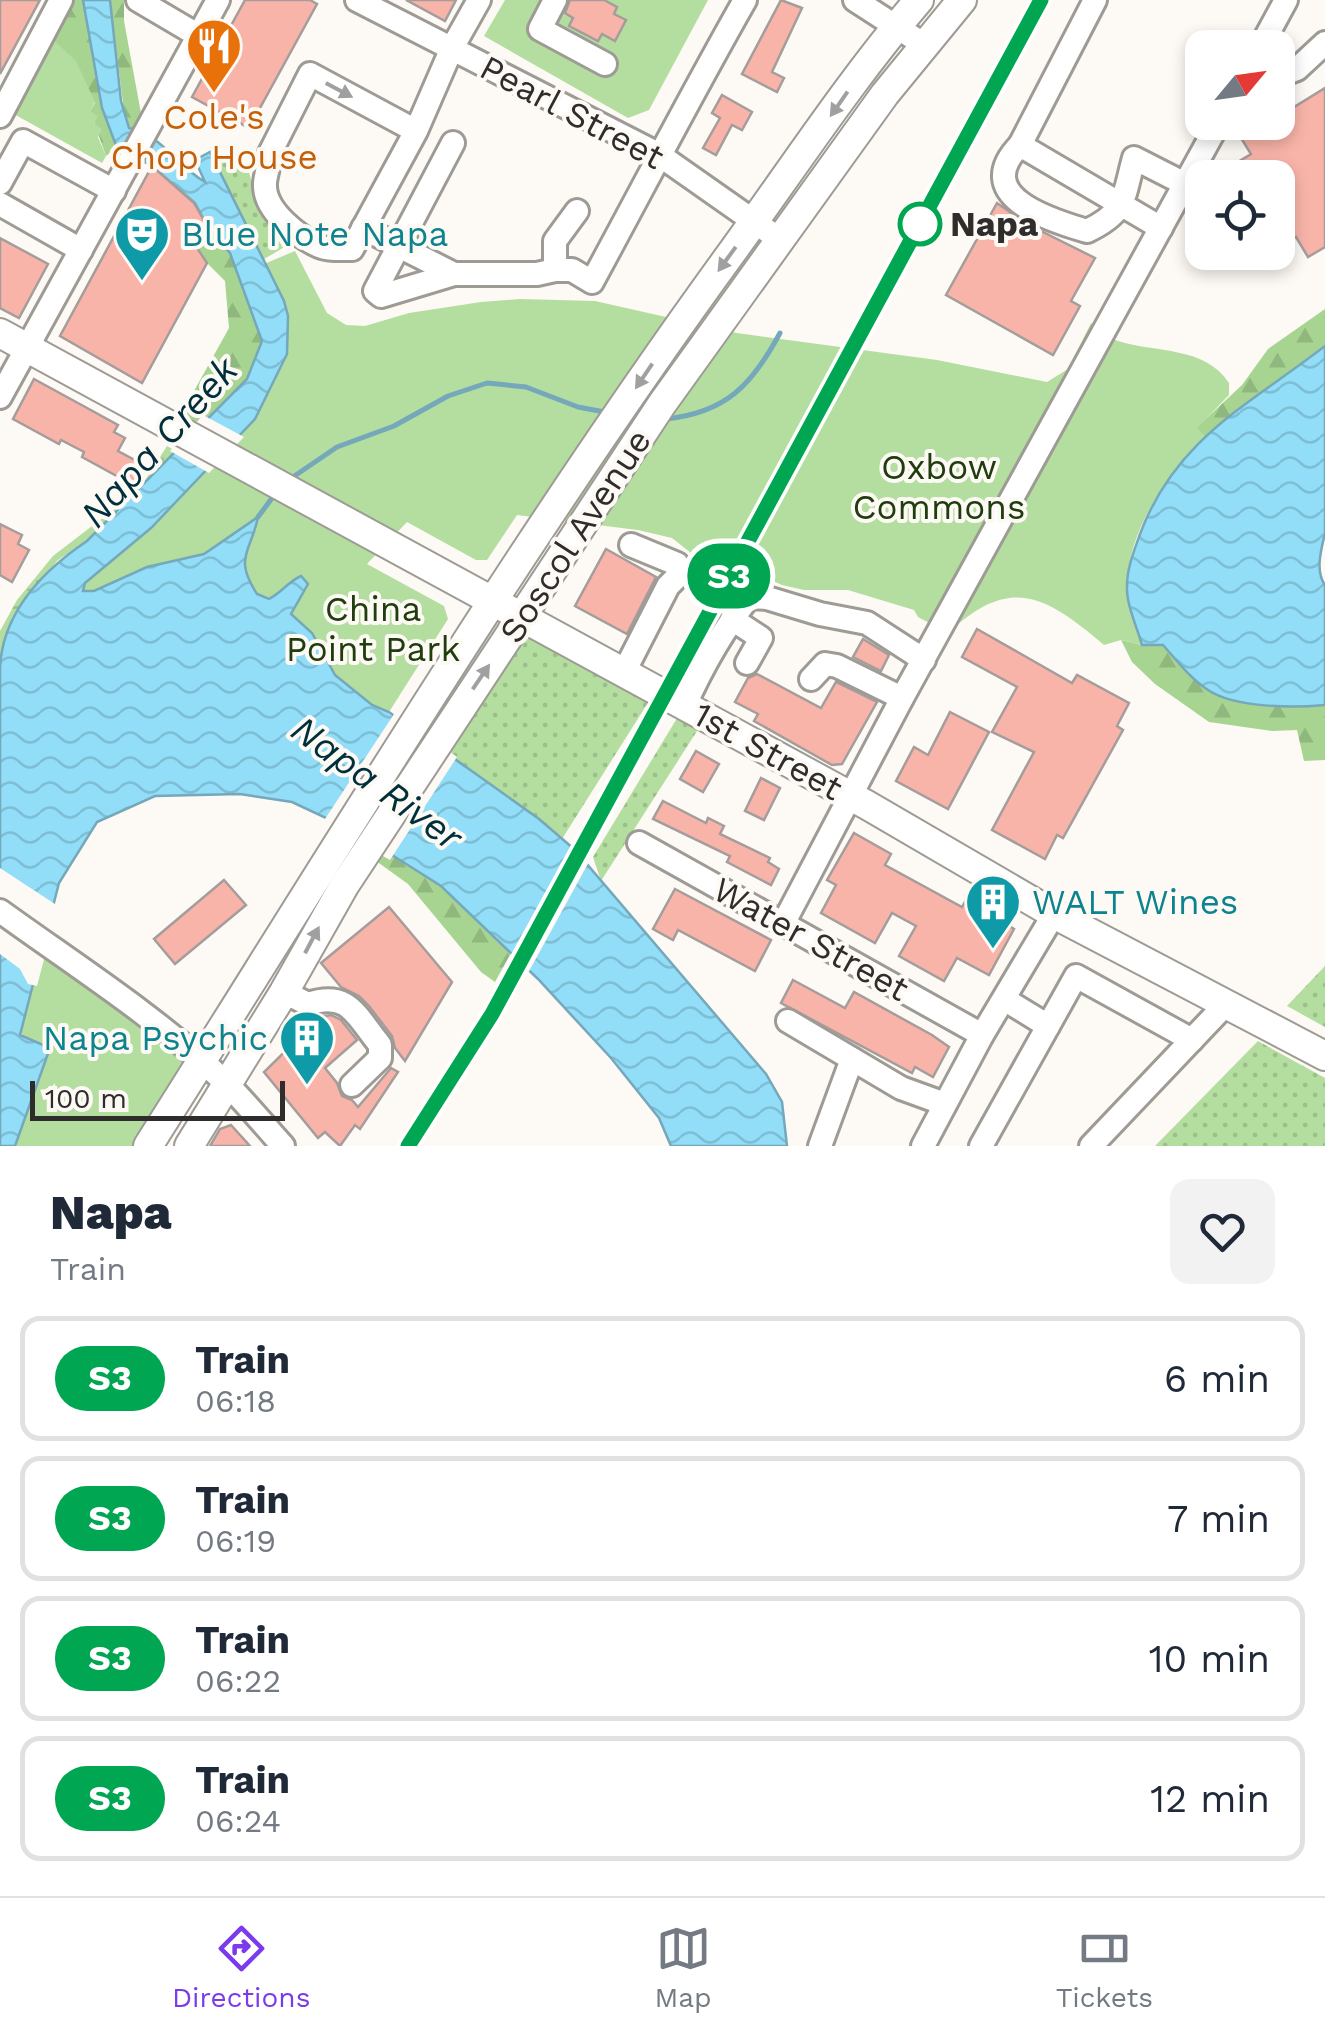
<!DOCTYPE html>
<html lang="en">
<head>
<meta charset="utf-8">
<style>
	body { margin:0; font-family:"Work Sans",sans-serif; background:#f2f2f3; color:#1f2937; height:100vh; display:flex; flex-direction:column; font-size:38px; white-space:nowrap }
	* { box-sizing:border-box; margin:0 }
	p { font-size:32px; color:#747a83 }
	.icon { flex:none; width:55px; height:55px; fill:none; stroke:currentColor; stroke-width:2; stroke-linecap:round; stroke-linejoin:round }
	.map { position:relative; height:1146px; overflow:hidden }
	.details { display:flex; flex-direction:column; background:#fff; flex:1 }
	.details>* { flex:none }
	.badge { padding:0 20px; border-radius:32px; font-size:35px; line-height:65px }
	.needle { width:65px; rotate:61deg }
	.tools { position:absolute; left:1185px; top:30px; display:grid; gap:20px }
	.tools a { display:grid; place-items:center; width:110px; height:110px; border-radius:20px; background:#fff; box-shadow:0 5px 15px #0003; font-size:50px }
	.scale { position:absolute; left:30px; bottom:25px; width:255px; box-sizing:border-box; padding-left:10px; border:5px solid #2f2d2b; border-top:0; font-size:28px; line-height:35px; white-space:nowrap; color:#2f2d2b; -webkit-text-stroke:8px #fdf9f4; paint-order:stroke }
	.map>.badge { position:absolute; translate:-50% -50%; box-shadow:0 0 0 5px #fff }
	.round { display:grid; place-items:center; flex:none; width:105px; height:105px; border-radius:20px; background:#f2f2f3 }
	.summary { display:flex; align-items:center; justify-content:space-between; height:170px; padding:0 50px }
	h1 { font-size:48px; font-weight:800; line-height:75px }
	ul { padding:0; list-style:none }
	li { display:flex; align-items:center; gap:30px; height:125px; margin:0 20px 15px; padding:0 30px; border:5px solid #e0e1e3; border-radius:20px }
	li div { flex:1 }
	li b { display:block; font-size:38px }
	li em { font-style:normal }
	li .badge { min-width:110px; font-weight:700; text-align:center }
	.menu { display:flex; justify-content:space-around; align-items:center; height:140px; border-top:2px solid #e0e1e3; background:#fff; font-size:28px; color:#747a83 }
	.menu a { display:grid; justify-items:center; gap:5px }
	.menu .current { color:#7c3aed }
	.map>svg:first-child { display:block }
	.grass { fill:url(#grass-dots) }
	.forest { fill:url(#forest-firs) }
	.wetland { fill:url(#wetland-marsh) }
	.park { fill:#b3de9f }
	.water { fill:url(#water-waves); stroke:#74a8ba; stroke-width:2.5 }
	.pier { fill:#fdf9f4 }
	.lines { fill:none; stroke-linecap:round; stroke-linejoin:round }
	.stream { stroke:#74a8ba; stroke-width:5 }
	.building { fill:#f9b4a9; stroke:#a59d9c; stroke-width:2.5 }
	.minor-casing { stroke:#9e9b95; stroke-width:28 }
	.major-casing { stroke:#9e9b95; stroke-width:32 }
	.minor { stroke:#fff; stroke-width:22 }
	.major { stroke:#fff; stroke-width:28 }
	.rail-casing { stroke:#73706d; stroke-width:9 }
	.rail { stroke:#fdf9f4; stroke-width:5; stroke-dasharray:15; stroke-linecap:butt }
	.oneway { fill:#a1a0a0 }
	.line-casing { stroke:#fff; stroke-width:22 }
	.line { stroke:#00a651; stroke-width:15 }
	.stop-dot { fill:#fff; stroke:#00a651; stroke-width:5 }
	.labels { text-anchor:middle; stroke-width:8; stroke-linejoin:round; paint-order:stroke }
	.street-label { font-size:35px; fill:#2f2d2b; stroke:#fdf9f4 }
	.food-label { font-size:35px; fill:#c56008; stroke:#fdf9f4 }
	.stop-label { font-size:35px; font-weight:bold; fill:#2f2d2b; stroke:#fdf9f4; text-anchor:start }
	.culture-label { font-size:35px; fill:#0d838f; stroke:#fdf9f4; text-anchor:start }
	.park-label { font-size:35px; fill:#203d0e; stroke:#fdf9f4 }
	.water-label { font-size:38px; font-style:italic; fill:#002f3c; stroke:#fdf9f4 }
</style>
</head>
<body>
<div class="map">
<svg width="1325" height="1146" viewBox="0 0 1325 1146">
	<defs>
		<pattern id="grass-dots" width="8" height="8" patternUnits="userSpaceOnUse" patternTransform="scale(2.5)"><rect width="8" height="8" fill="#b3de9f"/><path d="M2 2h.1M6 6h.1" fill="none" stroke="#9abf89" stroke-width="1.8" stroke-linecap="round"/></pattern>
		<pattern id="forest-firs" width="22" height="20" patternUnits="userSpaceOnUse" patternTransform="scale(2.5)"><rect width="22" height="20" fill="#a7d591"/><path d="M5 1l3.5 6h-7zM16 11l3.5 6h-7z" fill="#90b77d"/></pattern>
		<pattern id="wetland-marsh" width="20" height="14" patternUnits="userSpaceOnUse" patternTransform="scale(2.5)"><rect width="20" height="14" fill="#b3de9f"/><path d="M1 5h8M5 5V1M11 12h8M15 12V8" fill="none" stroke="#9abf89"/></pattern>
		<pattern id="water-waves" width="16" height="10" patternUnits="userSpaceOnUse" patternTransform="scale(2.5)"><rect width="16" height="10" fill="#92ddf8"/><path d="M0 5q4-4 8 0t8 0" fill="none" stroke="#7ebed5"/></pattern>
	</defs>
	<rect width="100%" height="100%" fill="#fdf9f4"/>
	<g class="grass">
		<path d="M214,148l34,20 5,19 35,58 -24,14v5l-54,-112z"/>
		<path d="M522,617l134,73 -94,149 -23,-20 -104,-72z"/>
		<path d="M685,705l21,12 -105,164 -8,-24z"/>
		<path d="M1325,966v61l-38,-21z"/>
		<path d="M1258,1041l67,37v68h-170z"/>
	</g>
	<g class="forest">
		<path d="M61,0h22l19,108 15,40 -11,8 -16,-45 5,-8 -51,-72z"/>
		<path d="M110,0h14v21l21,114 -15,-7 -5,-9z"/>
		<path d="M206,224l24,29 32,88 -15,38 -57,57 -16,-9 55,-99 -4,-47 -18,-18 -12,-18z"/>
		<path d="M1325,309v37l-120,91 -9,-9 46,-43 26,-36z"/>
		<path d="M1121,640l21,5h21c43,49 97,67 162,60v55l-21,1 -7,-31 -25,1 -63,-9 -54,-38 -23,-22z"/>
		<path d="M372,843l69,43 70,67 -16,29 -14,-10 -73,-88 -43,-31z"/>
	</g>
	<path class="wetland" d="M167,446l12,7 -92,88 -29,19 -46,57 -12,50v-36l17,-31 36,-44 86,-66z"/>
	<g class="park">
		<path d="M505,0h203l-59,110 -21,8 -144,-82z"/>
		<path d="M44,31l32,30 19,41 -5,9 8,5 -4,8 8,5 -4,8 8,19 -4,7 -99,-55z"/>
		<path d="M295,251l32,62 19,12 19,1 44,-13 72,-11 39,-3 75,2 142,32 200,27 110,22 21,-13 23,-46c8,6 17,15 27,18 38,12 87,5 111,42v12l-32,33 8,9c-39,40 -76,91 -78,148 -1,19 10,42 15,60l-21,-5 -17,5c-58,-49 -93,-71 -156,-12l-30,-16 -4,-7 -66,-20h-44l-22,-5 -22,-10 -64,-18 -24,-19 -34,-8 -121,-15 -30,45h-11l-69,-38 -40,42 77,42 4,13 -59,93 -17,-7 -37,-30 -23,-41 -21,-21 6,-12 -1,-23 -16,16 -12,5 -11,-5c-14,-21 -17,-41 -2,-63l-38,14 -13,9 -57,13 -53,24h-11l2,-8 91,-80 79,-84 32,-66 1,-37 -10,-27 -14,-25z"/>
		<path d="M42,942l159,120 -53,84h-133l34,-98 -29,-13z"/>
	</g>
	<g class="water">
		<path d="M83,0h27l11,101 8,27c32,6 49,39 76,54l-10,-22 15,-8 74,149 4,15 -1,38 -32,65 -104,109 -66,55 -2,8h11l53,-24 57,-13 54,-37c-7,35 -25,40 -1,77l12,5c12,-6 20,-18 32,-23l7,8 -17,30 21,19 23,42 37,30 17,7 150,107 35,30 192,225 16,28 5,44h-116l-12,-28 -48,-60 -73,-79 -97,-93 -87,-55 -62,-29 -52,-8 -85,2 -58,26 -38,61 -39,152 30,13 -35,98h-15v-479c3,-55 44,-97 87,-126l160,-162 15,-38 -32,-88 -19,-20 -16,-30 -43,-37 -35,-18 -15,-40z"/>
		<path d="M1325,346v187c-4,17 -10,38 0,52v120c-32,3 -90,3 -117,-15 -18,-12 -31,-29 -45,-45h-21c-5,-18 -16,-41 -15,-59 0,-18 7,-35 13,-52 36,-96 109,-129 185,-188z"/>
	</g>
	<g class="pier">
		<path d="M203,415l41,22 -35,36 -39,-22z"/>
		<path d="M396,711l61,46 -67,103 -67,-38z"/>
		<path d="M573,842l17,18 -63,115 -18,-17z"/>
		<path d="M0,868l58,38 -21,80 -9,-2 -8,-15 -20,-15z"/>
	</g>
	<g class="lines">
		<g class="stream">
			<path d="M665,419c61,-6 87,-34 115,-86"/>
			<path d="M290,479l47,-32 57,-21 54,-30 39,-13 39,4 52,20 32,6"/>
			<path d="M258,517l17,-23"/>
		</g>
	</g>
	<g class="building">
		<path d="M0,0h40l-40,74z"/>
		<path d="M245,0h65l7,4 -68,124 -57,-31z"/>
		<path d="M406,0h50l-11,21z"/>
		<path d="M570,0h34l13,7 -3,7 12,6 -11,21 -13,-7 -4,7 -29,-15 4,-8 -8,-5z"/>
		<path d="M781,0l21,8 -30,64 12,6 -7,14 -35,-18z"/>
		<path d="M1325,88v159l-17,10 -12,-20 -11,7 -2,-3 -5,3v-66h-45l-5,-10 23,-14 -10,-16 27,-16h10v-5z"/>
		<path d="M722,95l30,17 -10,18 -10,-5 -16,30 -13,-7 17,-30 -8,-5z"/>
		<path d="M152,166l42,37 12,21 -11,21 12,18 -65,120 -82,-47z"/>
		<path d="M997,203l30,21 68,34 -24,43 9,5 -27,49 -107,-60z"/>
		<path d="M0,238l48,26 -29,54 -19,-10z"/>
		<path d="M34,379l84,46 -4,7 11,6 -7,13 28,15 -11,20 -53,-29 2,-5 -23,-12 -2,4 -46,-25z"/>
		<path d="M0,524l22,11 -4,9 11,6 -17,32 -12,-7z"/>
		<path d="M606,549l50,28 -29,57 -52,-28z"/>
		<path d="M977,629l95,54 5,-8 52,28 -12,23 6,4 -60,108 -6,-3 -12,24 -53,-29 42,-78 -42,-20 25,-45 -55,-30z"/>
		<path d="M863,639l26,16 -8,16 -28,-14z"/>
		<path d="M757,674l64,34 15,-26 41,20 -35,62 -10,1 -78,-44 4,-7 -23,-12 13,-24z"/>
		<path d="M950,712l39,20 -41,77 -52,-28 18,-34 14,8z"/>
		<path d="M696,751l23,13 -16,28 -23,-13z"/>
		<path d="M761,778l19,10 -16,32 -19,-9z"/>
		<path d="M663,801l43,22 2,-5 16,8 -4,8 50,24 -2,4 11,7 -8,16 -44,-23 3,-6 -77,-37z"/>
		<path d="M854,833l37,21 -6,11 77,42 4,-7 48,29 -25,46 -32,-17 -13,23 -45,-25 17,-30 -24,-13 -17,30 -54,-30 15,-28 -9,-5z"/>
		<path d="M224,880l22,25 -71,59 -21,-25z"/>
		<path d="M675,889l96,51 -16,31 -77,-41 -5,10 -20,-11z"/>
		<path d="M389,907l63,75 -47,79 -10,-13 -3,-12 -23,-30 -10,-10 -18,-9 -20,-24z"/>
		<path d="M793,980l52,28 9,-16 78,43 17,12 -16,30 -18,-10 -3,6 -131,-70z"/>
		<path d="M331,1015l10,5 16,20 -32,28 12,15 5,13 10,4 6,7 33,-39 7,4 -38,57 -5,-4 -15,21 -15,-14 -7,6 -54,-66 56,-55z"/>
		<path d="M231,1125l19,21h-40l10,-17z"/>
	</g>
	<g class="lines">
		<g class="minor-casing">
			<g id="minor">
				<path d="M138,0l61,36"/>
				<path d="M357,0l301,154 121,85"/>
				<path d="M555,0l-15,29 65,35"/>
				<path d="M855,0l68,44"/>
				<path d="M1260,48l26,-48"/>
				<path d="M1278,76l19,-7 28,-26"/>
				<path d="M0,116l61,-116"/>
				<path d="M416,131l-106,-57 -41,81c1,12 -5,22 -4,32 1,25 34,50 54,59 9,4 22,3 33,3l64,-118 36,-83 27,-48"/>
				<path d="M453,143l-78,148 6,5 73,-22h83l18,-4"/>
				<path d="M1020,145l75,-145"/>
				<path d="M0,183l23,-42 91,50"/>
				<path d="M0,204l81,46"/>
				<path d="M577,211l-22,30v29h17l20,12c51,-94 100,-189 153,-282"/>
				<path d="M363,228l91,46"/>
				<path d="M1161,228l-141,-83c-49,50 26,74 67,86 40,-19 36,-33 47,-73l51,26"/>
				<path d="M0,397l218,-397"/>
				<path d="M732,619l29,19 -14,25"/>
				<path d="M624,672l44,-86 10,-10 -1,-12 -46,-19"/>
				<path d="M811,679l14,-15 12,2 65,32"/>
				<path d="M685,705c17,-38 38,-75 64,-108l18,1 53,16 47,9 57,37"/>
				<path d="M639,843l343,192"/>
				<path d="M0,911c76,55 158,107 226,172 20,20 38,42 57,63"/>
				<path d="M783,924l119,-226 317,-576"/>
				<path d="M284,992l24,12c41,-14 48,12 72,41v13l-28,27"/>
				<path d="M1004,999l44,27"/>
				<path d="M788,1021l113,67 44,16"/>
				<path d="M820,1146l32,-87"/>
				<path d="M923,1146l59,-111 72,-121"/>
				<path d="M981,1146l95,-170 116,64"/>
				<path d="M1091,1146l135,-142"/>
			</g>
		</g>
		<g class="major-casing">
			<g id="major">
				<path d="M0,333l867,472 187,109 271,142"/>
				<path d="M148,1146c191,-302 376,-609 587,-898 60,-83 117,-170 184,-248"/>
				<path d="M189,1146l95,-154 60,-106 318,-482 223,-310 77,-94"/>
			</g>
		</g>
		<use href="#minor" class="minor"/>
		<use href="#major" class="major"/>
		<g class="rail-casing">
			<path id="rail" d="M408,1146l84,-132 549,-1014"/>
		</g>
		<use href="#rail" class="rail"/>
	</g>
	<defs><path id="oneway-solid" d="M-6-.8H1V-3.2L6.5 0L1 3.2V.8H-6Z" transform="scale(2.5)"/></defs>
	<g class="oneway">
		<use href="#oneway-solid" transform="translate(339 90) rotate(28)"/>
		<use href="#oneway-solid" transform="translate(839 104) rotate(125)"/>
		<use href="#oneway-solid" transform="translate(727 259) rotate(126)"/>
		<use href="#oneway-solid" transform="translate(644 376) rotate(124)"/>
		<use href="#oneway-solid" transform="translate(481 677) rotate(-56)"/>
		<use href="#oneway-solid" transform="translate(312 940) rotate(-62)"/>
	</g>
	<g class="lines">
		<g class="line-casing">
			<path id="line" d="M408,1146l84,-132 549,-1014"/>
		</g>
		<use href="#line" class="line"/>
	</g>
	<defs>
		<g id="restaurant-pin" transform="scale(2.875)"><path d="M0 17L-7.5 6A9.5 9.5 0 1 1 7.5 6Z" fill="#e8710a" stroke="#fdf9f4"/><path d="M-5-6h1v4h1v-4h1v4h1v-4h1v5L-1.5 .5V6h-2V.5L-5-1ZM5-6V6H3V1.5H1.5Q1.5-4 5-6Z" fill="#fff"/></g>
		<g id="theatre-pin" transform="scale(2.875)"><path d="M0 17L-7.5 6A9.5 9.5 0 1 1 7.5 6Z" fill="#0f9aa8" stroke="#fdf9f4"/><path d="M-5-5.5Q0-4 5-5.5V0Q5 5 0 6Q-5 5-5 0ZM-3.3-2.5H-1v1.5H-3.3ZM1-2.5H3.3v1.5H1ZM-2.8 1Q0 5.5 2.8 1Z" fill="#fff"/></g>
		<g id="building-pin" transform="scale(2.875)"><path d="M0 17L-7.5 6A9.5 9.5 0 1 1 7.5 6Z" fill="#0f9aa8" stroke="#fdf9f4"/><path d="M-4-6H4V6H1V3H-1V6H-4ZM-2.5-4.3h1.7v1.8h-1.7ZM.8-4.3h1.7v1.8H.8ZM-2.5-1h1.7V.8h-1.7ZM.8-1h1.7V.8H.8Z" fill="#fff"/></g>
	</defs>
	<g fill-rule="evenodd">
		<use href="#restaurant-pin" x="214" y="46"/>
		<use href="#theatre-pin" x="142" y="234"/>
		<use href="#building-pin" x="993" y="902"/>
		<use href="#building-pin" x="307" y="1038"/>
	</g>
	<circle class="stop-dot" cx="920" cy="224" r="20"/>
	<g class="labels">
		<g class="street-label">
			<text transform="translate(572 112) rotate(28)" y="12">Pearl Street</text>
			<text transform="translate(575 536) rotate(-57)" y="12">Soscol Avenue</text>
			<text transform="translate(768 751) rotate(29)" y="12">1st Street</text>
			<text transform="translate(811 939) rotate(29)" y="12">Water Street</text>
		</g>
		<g class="food-label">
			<text x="214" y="129">Cole's<tspan x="214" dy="40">Chop House</tspan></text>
		</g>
		<g class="stop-label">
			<text x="950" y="236">Napa</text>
		</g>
		<g class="culture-label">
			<text x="181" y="246">Blue Note Napa</text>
			<text x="1032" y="914">WALT Wines</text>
			<text x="268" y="1050" text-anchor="end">Napa Psychic</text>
		</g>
		<g class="park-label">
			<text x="939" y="479">Oxbow<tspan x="939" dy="40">Commons</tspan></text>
			<text x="373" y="621">China<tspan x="373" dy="40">Point Park</tspan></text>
		</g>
		<g class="water-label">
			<text transform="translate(159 442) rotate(-48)" y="13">Napa Creek</text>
			<text transform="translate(377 783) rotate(36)" y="13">Napa River</text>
		</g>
	</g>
</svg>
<div class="tools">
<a><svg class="needle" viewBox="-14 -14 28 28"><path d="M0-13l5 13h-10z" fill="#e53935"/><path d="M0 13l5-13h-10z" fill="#747a83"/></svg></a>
<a><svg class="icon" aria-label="locate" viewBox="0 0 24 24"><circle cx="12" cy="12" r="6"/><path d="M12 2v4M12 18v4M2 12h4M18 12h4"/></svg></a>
</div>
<div class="scale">100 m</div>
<b class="badge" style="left:729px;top:576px;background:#00a651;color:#fff">S3</b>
</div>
<section class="details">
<div class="summary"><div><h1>Napa</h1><p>Train</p></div><a class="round"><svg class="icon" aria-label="heart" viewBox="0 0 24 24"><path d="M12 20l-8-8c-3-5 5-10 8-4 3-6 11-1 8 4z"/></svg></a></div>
<ul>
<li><span class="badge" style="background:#00a651;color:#fff">S3</span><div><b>Train</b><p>06:18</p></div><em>6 min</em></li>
<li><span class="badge" style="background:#00a651;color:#fff">S3</span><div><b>Train</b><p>06:19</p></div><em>7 min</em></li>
<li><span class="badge" style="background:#00a651;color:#fff">S3</span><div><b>Train</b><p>06:22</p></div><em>10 min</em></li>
<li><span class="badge" style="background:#00a651;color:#fff">S3</span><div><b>Train</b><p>06:24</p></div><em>12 min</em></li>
</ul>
</section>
<nav class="menu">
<a class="current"><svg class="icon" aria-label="directions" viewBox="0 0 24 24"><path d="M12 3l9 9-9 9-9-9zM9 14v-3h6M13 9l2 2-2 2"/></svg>Directions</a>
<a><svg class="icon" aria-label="map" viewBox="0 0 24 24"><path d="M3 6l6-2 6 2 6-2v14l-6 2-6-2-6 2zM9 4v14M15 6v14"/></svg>Map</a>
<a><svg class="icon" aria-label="tickets" viewBox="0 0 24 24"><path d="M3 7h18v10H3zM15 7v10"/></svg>Tickets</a>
</nav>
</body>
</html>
